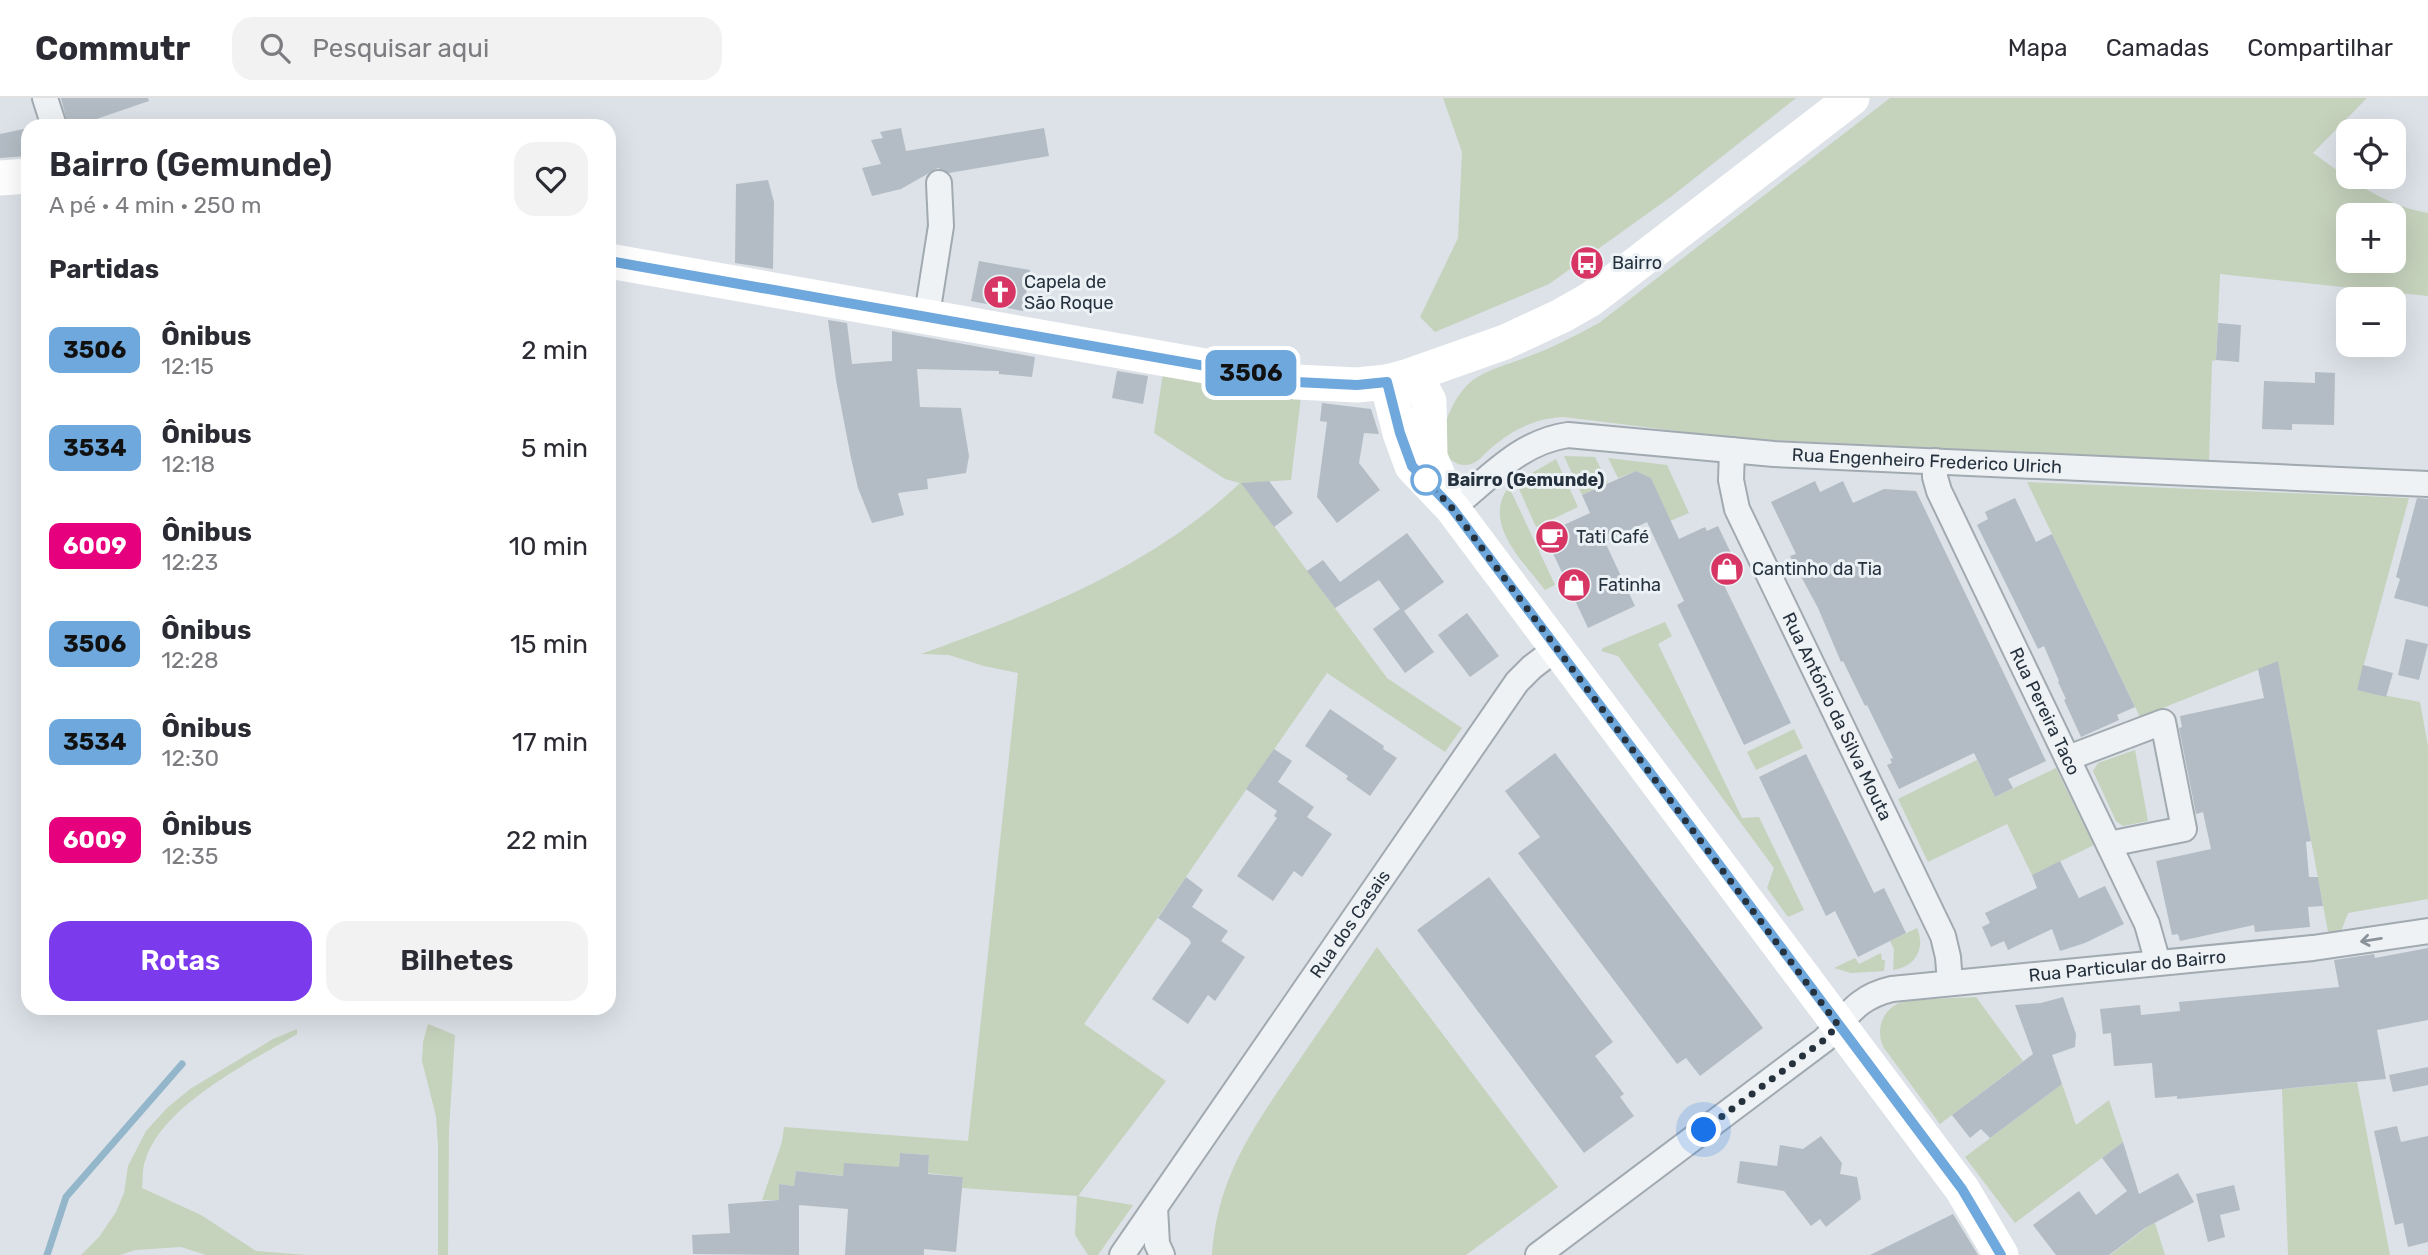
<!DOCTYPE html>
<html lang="pt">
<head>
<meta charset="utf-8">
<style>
	body { margin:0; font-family:Rubik,sans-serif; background:#f2f2f3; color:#2b2b33; height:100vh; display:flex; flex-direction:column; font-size:26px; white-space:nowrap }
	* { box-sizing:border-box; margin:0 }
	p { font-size:23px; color:#7c7c81 }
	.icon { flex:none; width:38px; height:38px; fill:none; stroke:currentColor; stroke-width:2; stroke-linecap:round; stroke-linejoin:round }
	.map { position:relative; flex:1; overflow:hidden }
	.drawer { position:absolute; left:21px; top:21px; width:595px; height:896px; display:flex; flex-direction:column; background:#fff; border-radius:21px; box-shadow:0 7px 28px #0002 }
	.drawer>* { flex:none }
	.badge { padding:0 14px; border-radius:10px; font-size:24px; line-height:46px }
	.fabs { position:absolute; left:2336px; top:21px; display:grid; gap:14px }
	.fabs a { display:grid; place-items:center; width:70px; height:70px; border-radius:14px; background:#fff; box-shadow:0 7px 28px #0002; font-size:35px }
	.you { position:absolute; width:35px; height:35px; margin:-18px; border:5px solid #fff; border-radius:50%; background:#1a73e8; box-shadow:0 0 0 10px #1a73e833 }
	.map>.badge { position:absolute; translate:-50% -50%; box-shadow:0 0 0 4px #fff }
	h2 { padding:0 28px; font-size:26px; line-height:63px }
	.round { display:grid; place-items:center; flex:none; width:74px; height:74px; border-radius:21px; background:#f2f2f3 }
	.summary { display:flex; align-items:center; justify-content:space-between; height:119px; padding:0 28px }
	h1 { font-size:33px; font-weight:600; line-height:52px }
	.primary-button { display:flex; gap:14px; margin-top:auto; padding:14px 28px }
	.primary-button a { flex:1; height:80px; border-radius:21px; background:#7c3aed; color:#fff; font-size:28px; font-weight:600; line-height:80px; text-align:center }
	.primary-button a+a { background:#f2f2f3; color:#2b2b33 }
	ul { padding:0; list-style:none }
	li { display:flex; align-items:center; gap:21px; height:98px; padding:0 28px }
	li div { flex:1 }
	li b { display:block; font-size:26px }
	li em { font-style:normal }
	li .badge { min-width:77px; font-weight:700; text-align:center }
	header { display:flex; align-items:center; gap:42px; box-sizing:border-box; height:98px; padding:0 35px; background:#fff; border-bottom:2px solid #e1e1e2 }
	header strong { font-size:33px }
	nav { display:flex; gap:38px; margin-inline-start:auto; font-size:24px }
	.search { width:490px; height:63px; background:#f2f2f3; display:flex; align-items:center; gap:18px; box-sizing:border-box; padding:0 24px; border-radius:21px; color:#7c7c81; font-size:26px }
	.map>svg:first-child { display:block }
	.green { fill:#c5d2bc; fill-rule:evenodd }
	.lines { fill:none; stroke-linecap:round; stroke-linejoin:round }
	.stream { stroke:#93b6cb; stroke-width:7 }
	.building { fill:#b3bcc4 }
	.street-casing { stroke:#a1aab1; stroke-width:28 }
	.street { stroke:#eff2f5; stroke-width:24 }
	.secondary { stroke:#fff; stroke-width:35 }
	.oneway { stroke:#8a929a }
	.line-casing { stroke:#fff; stroke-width:16 }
	.line { stroke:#6fa8dc; stroke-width:10 }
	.walk { stroke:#25323e; stroke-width:7; stroke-dasharray:0 12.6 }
	.stop-dot { fill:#fff; stroke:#6fa8dc; stroke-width:3.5 }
	.labels { text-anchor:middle; stroke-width:6; stroke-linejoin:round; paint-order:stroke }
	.poi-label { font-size:18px; fill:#25323e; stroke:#ebf1f5; text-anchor:start }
	.street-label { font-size:18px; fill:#25323e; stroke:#ebf1f5 }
	.stop-label { font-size:18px; font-weight:bold; fill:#25323e; stroke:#ebf1f5; text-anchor:start }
</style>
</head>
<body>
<header>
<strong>Commutr</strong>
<div class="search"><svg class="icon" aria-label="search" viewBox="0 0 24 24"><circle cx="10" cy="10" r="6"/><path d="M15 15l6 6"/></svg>Pesquisar aqui</div>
<nav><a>Mapa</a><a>Camadas</a><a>Compartilhar</a></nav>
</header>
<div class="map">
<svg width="2428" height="1157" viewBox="0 0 2428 1157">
	<rect width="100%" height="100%" fill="#dce2e7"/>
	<g class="green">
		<path d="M1443,0h353l-124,98 -123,88 -114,48 -15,-15 38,-79 4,-86z"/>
		<path d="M1890,0h477l-54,55c36,26 70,52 115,60v83l-208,-22 -4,86 -4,1 -3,100 -438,-21 -70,-6 -137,-17c-27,1 -48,11 -68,27 -9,6 -18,21 -30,21 -8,1 -19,-6 -22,-14 -7,-20 12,-59 29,-71 15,-11 36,-16 54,-23 25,-9 48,-21 72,-34zM2348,117h46v46h-46z"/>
		<path d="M1163,275l138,24 -10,83 -49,3 145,195 75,50 -17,24 -118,-79 -243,351 82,57 -88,115 55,9 -35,50h-10l-13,-20 2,-39 -115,-8 1,-11 -35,-4 1,-18 -29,-2 -2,28 -102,-10 -2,15 -15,-2v16h-17l20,-58 2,-15 184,14 50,-468 -34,-7 -35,-11 -28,-1c112,-40 231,-87 319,-171l-15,-4 -71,-46z"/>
		<path d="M1564,358l31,1 13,26 -26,12z"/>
		<path d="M1608,360l59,7 22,48 -19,8 -19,-43 -15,-7 -18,7z"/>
		<path d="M1556,361l22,48 -42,20 -20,-45z"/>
		<path d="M2027,384l382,16 -52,192 63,12 8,44v153l-80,14 -7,18 -13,1 -50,-270 -138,55z"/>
		<path d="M1509,389l46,98 -10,5c-21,-28 -64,-67 -36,-103z"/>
		<path d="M1665,524l7,14 -14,8 84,174 17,-1 45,93 -16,7 -21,-29 7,-20 -156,-212 -17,-5 2,-3z"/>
		<path d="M1794,631l9,19 -47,22 -9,-18z"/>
		<path d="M2135,652l13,71 -25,5 -7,-5 -23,-50 5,-8z"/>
		<path d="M1977,662l18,37 61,-29 38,77 -62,30 -25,-51 -79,38 -30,-63z"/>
		<path d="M1917,830c9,21 -2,39 -24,42l1,-21 -4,-8z"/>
		<path d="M1377,849l181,240 -92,68h-254c5,-79 43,-130 86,-193 26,-38 53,-77 79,-115z"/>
		<path d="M1881,855l1,7h3l-1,11 -33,2 -17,-5 21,-10 4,6z"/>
		<path d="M1976,899l47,64 -83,63 -56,-76c-8,-15 -4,-35 13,-44 11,-5 63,-6 79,-7z"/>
		<path d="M428,926l27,11 -6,95 -1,125h-10v-110l-2,-29 -14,-55 1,-19z"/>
		<path d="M297,931v5c-48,29 -135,71 -152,127 -3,8 -2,19 -3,27l59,27 55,36 51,4h-101l-25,-8 -46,3 -15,5h-39l18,-18 17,-25 8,-19 4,-27 18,-35 21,-23 23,-19 83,-50z"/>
		<path d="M2357,984l33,173h-102l-6,-166z"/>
		<path d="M2062,986l14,41 33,-25 14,42 -108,81 -50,-66z"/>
		<path d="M2155,1125l10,32h-55l40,-30z"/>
	</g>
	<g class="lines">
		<path class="stream" d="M47,1157l19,-58 116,-133"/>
	</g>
	<g class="building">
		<path d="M61,0h87l1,3 -73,25h-8z"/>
		<path d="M901,30l5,23 138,-23 5,28 -100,17 -11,-5 -37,21 -29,7 -10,-28 19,-4 -10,-24 12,-2 -3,-6z"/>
		<path d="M24,31l3,27 -27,2v-24z"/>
		<path d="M768,82l6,22 -1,67 -38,-6 1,-79z"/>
		<path d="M979,163l51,9 -7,41 -52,-10z"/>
		<path d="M828,222l19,3 5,41 40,-3v-30l143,26 -3,20 -33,-3v-3l-82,-2 3,38 41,1 8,48 -3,17 -39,6 1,10 -30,4 6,22 -32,8 -14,-35 -7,-30 -15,-78z"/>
		<path d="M2218,225l23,2 -2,37 -23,-2z"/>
		<path d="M1117,273l31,5 -5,28 -31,-6z"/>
		<path d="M2315,274l20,1 -1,52 -42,-1v6l-30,-1 2,-48 51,2z"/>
		<path d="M1322,305l49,6 8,25 -15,-1 -5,30 21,27 -43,33 -20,-26 10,-75 -7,-1z"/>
		<path d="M1636,373l15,7 28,61 26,-12 2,4 11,-5 23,48 -18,9 68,140 -47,22 -67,-140 7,-4 -37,-79 -42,20 30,64 -47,22 -44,-94 46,-21 -8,-18z"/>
		<path d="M1269,383l24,32 -19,14 -33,-44z"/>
		<path d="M1815,383l5,11 23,-11 10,22 31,-14 32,2 130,270 -38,18 5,9 -18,9 -21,-44 -75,36 -12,-24 5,-2 -2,-4 3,-1 -26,-53 -2,1 -22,-45 -2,1 -23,-54 -28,-52 6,-2 -25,-52z"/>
		<path d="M2015,400l21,44 16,-8 83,173 -18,8 2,5 -38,17 -17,-37 2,-1 -8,-17 1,-1 -15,-35 -6,3 -61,-124 11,-6 -3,-7z"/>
		<path d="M2417,400l11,1v108l-34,-9 6,-19 -4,-2z"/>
		<path d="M1407,435l37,49 -40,29 30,41 -29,21 -32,-44 27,-20 -21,-29 -44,28 -28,-37 16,-11 17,22z"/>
		<path d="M1467,515l32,43 -29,21 -32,-42z"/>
		<path d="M2406,541l22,5 -9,36 -21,-5z"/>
		<path d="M2278,563l33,180 -5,1 3,35h9l5,29 -15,1 2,20 -55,5 -1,-7 -74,16 -2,-7 -6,1 -16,-74 55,-12 -8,-37 -7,2 -17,-86 3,-1 -2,-11 84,-18 -6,-29z"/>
		<path d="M2363,567l30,8 -7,24 -29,-7z"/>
		<path d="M1330,611l54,37 -1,3 14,9 -27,38 -24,-17 2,-3 -43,-30z"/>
		<path d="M1274,651l18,12 -14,21 36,25 -7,10 25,17 -30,43 -8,-6 -21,30 -36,-25 40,-58 -3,-2 3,-5 -31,-22z"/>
		<path d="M1555,655l208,275 -63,48 -14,-18 -9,6 -159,-211 22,-16 -35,-46z"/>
		<path d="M1806,656l68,139 10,-5 22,45 -48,24 -23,-46 -9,5 -67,-139z"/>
		<path d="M2060,763l19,37 26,-12 19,38 -39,19 -25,8 -8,-22 -44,21 -4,-9 -13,6 -9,-20 8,-4 -5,-10 52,-25 -5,-13z"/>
		<path d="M1186,779l17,13 -11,17 36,24 -7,10 24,16 -30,44 -7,-6 -20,29 -36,-25 39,-56 -2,-4 -31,-21z"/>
		<path d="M1489,779l124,165 -18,14 29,38 -4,3 14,19 -50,37 -167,-223z"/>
		<path d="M2428,850v72l-51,10 9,49 -209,20v-3l-22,2 -3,-35 -38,3 -3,-33 -8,1 -3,-25 40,-4 1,10 39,-4 -1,-9 160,-15 -5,-27 40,-6 1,4z"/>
		<path d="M2063,899l13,37 -1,13 -23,8 10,29 -72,54 -9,-9 -11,9 -18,-23 81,-61 -18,-49 26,-2z"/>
		<path d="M2428,969v18l-35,7 -4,-17z"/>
		<path d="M2397,1028l4,16 27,-6v106l-20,5 -5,-24 -8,2 -21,-94z"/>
		<path d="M1821,1038l21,27 -2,11 17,3 4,22 -35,28 -6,-8 -9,7 -27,-35 -47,-8 3,-22 37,5 3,-21 23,4z"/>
		<path d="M2123,1044l16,52 39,-21 16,29 -49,26 -36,27h-53l-23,-30 46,-34 17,24 31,-24 -25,-33z"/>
		<path d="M900,1055l29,2 -1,19 35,3 -7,75 -32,-3v6h-79l3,-46 -49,-4v50l-106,-1 -1,-19 38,-2 -2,-29 51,-4v-16l15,2 2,-15 47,5 1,-13 55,4z"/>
		<path d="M2234,1087l6,25 -20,5 5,22 -17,5 -12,-48z"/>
		<path d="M1953,1116l25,41h-108z"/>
	</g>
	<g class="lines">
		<g class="street-casing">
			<g id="street">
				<path d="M45,0l9,28"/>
				<path d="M927,217l14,-89 -2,-43"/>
				<path id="s1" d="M1732,352l-1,30 6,29 206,427 5,21 2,26"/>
				<path id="s2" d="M1935,363v16l4,14 208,433 11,39"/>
				<path id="s3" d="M1452,410c37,-29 67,-66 116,-73l206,19 654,30"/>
				<path d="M2068,660l95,-36 21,107 -75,15"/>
				<path d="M1155,1110l2,36 5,11"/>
				<path id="s4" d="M1122,1157l395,-573 15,-15 25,-19"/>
				<path id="s5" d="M1538,1157l286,-215c24,-24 33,-43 68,-51l421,-41 115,-17"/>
			</g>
		</g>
		<use href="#street" class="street"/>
		<g class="secondary">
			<path d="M0,80l28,-2"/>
			<path d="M609,163l687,121 61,3 30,-3 19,-5 99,-35 56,-26 30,-17 261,-201"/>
			<path d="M1406,279l18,15 5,9 1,56 14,32"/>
			<path d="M1387,284l13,51 12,33 40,42 510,681 39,66"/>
		</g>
	</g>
	<defs><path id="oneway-shaft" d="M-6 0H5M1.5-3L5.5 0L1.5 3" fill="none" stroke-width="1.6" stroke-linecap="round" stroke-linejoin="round" transform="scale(1.75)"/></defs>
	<use class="oneway" href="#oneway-shaft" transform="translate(2371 842) rotate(171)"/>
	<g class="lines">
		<g class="line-casing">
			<path id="line" d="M609,163l687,121 61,3 30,-3 13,51 12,33 40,42 510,681 39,66"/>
		</g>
		<use href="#line" class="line"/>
		<path class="walk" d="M1426,382l26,28 386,517 -14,15 -120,90"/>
	</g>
	<defs>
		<g id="bus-disc" transform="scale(1.75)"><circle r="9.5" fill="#d73665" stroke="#ebf1f5"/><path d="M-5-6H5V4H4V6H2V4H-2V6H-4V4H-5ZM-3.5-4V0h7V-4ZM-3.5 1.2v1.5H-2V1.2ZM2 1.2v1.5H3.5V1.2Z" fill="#fff"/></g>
		<g id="church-disc" transform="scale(1.75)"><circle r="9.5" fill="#d73665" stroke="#ebf1f5"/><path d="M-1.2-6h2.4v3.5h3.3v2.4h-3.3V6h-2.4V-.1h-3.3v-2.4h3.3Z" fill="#fff"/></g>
		<g id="cafe-disc" transform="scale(1.75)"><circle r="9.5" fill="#d73665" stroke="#ebf1f5"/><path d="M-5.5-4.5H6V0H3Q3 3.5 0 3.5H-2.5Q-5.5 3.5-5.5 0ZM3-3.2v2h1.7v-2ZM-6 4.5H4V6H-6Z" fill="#fff"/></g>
		<g id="shop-disc" transform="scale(1.75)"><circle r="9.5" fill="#d73665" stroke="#ebf1f5"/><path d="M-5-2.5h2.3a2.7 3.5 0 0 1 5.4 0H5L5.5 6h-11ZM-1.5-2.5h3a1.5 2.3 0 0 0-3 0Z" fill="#fff"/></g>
	</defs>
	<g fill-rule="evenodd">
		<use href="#bus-disc" x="1587" y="165"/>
		<use href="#church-disc" x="1000" y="194"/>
		<use href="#cafe-disc" x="1552" y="439"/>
		<use href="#shop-disc" x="1727" y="471"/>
		<use href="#shop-disc" x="1574" y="487"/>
	</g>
	<circle class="stop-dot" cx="1426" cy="382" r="14"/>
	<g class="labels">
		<g class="poi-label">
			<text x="1612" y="171">Bairro</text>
			<text x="1024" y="190">Capela de<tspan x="1024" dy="21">São Roque</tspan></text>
			<text x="1576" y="445">Tati Café</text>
			<text x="1752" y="477">Cantinho da Tia</text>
			<text x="1598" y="493">Fatinha</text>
		</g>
		<g class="street-label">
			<text dy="6" stroke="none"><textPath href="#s3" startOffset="499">Rua Engenheiro Frederico Ulrich</textPath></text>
			<text dy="6" stroke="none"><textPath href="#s2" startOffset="275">Rua Pereira Taco</textPath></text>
			<text dy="6" stroke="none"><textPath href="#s1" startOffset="290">Rua António da Silva Mouta</textPath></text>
			<text dy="6" stroke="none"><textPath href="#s4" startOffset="402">Rua dos Casais</textPath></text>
			<text dy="6" stroke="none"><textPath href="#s5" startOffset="681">Rua Particular do Bairro</textPath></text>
		</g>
		<g class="stop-label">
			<text x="1447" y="388">Bairro (Gemunde)</text>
		</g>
	</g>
</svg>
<div class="fabs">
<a><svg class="icon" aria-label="locate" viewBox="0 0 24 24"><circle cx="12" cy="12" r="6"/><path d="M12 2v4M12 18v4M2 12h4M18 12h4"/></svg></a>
<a>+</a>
<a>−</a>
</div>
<div class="you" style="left:1704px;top:1032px"></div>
<b class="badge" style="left:1251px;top:275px;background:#6fa8dc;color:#111">3506</b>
<section class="drawer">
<div class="summary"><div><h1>Bairro (Gemunde)</h1><p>A pé · 4 min · 250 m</p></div><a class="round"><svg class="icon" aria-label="heart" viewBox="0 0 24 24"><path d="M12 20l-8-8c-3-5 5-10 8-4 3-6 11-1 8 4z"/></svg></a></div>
<h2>Partidas</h2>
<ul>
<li><span class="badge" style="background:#6fa8dc;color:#111">3506</span><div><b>Ônibus</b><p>12:15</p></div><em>2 min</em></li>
<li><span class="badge" style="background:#6fa8dc;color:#111">3534</span><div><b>Ônibus</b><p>12:18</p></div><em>5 min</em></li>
<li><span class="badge" style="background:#e6007e;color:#fff">6009</span><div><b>Ônibus</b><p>12:23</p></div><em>10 min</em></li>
<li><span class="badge" style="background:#6fa8dc;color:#111">3506</span><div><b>Ônibus</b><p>12:28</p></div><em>15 min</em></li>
<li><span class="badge" style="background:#6fa8dc;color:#111">3534</span><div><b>Ônibus</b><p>12:30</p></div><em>17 min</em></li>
<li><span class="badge" style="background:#e6007e;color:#fff">6009</span><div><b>Ônibus</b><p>12:35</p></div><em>22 min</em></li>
</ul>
<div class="primary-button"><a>Rotas</a><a>Bilhetes</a></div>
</section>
</div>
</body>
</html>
